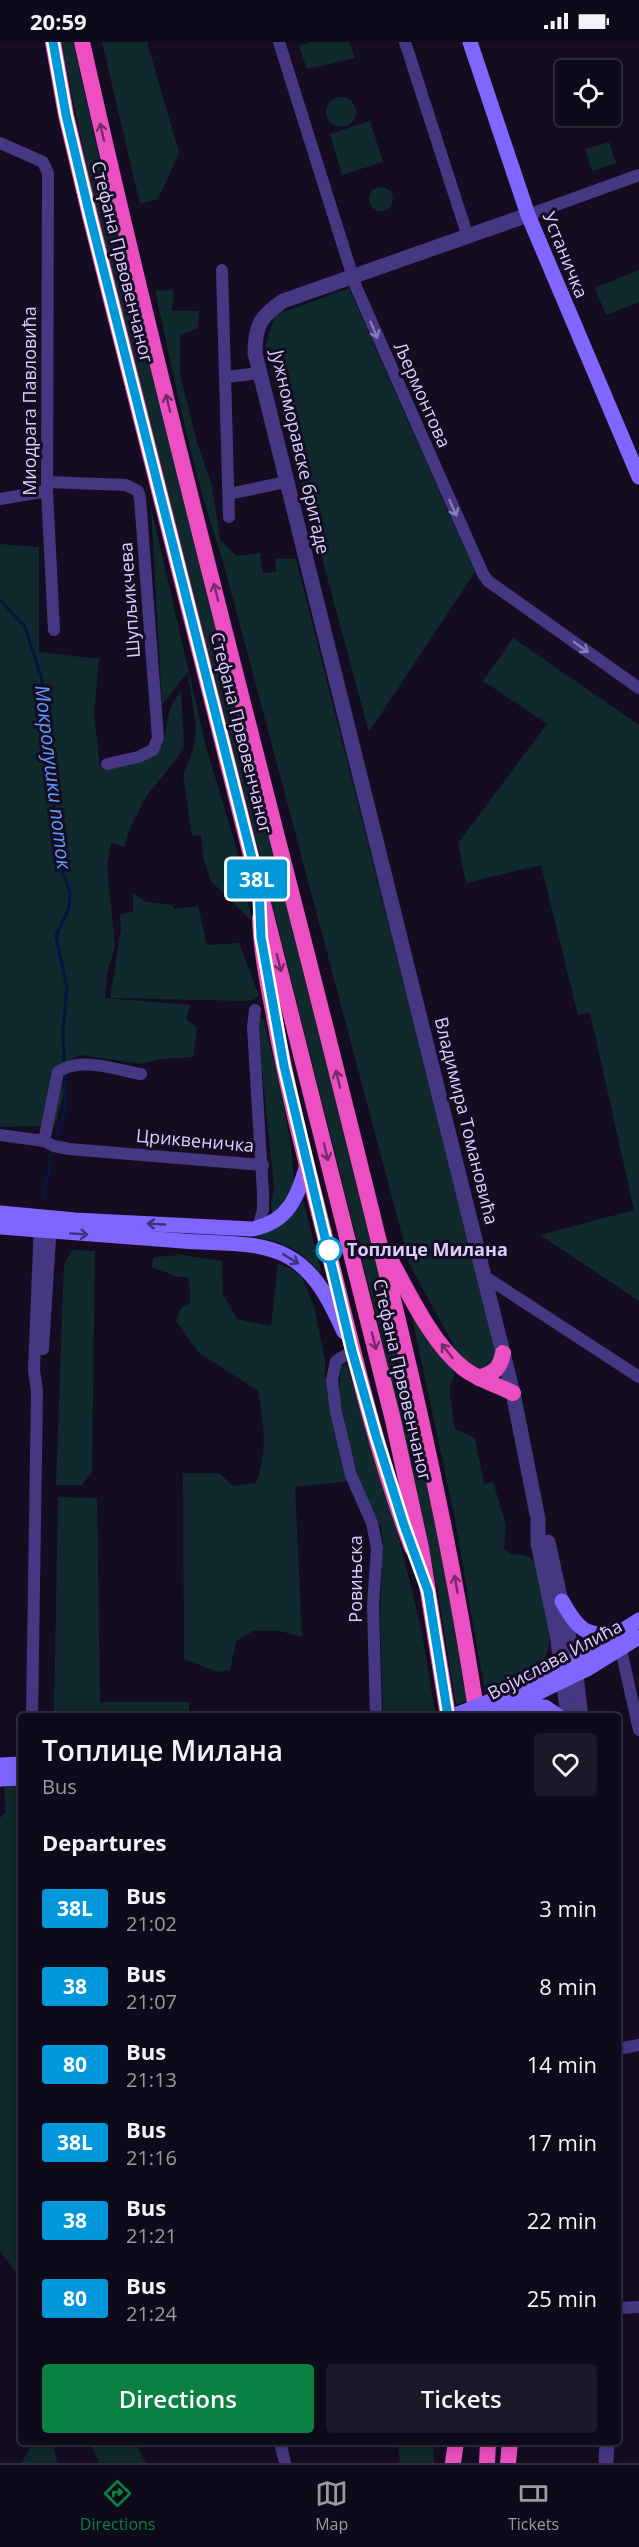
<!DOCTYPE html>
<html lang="en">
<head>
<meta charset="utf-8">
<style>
	body { margin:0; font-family:"Open Sans",sans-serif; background:#1d1827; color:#f1f3f6; height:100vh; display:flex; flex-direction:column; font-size:22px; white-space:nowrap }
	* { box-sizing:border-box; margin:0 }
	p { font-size:20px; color:#9b9aa2 }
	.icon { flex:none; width:33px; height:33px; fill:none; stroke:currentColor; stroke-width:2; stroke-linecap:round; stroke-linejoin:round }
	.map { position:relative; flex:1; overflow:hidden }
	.sheet { position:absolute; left:18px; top:1671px; width:603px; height:732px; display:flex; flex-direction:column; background:#0f0a1a; border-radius:6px; box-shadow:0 3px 15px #0003,0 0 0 2px #2f2b39 }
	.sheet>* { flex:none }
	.badge { padding:0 12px; border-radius:4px; font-size:21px; line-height:39px }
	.buttons { position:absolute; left:555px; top:18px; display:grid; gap:12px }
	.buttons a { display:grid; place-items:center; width:66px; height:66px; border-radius:6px; background:#0f0a1a; box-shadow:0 3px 15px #0003,0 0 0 2px #2f2b39; font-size:30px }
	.map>.badge { position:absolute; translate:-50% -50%; box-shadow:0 0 0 3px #fff }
	h2 { padding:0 24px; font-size:22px; line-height:54px }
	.round { display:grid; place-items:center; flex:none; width:63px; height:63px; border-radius:6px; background:#1d1827 }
	.headline { display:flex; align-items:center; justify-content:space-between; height:102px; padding:0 24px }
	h1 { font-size:28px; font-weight:600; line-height:45px }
	.primary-button { display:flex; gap:12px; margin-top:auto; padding:12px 24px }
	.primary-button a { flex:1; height:69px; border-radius:6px; background:#0b8043; color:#fff; font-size:24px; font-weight:600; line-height:69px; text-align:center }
	.primary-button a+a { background:#1d1827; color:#f1f3f6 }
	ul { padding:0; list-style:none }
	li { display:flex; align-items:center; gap:18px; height:78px; padding:0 24px }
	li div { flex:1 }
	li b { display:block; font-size:22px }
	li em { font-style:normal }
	li .badge { min-width:66px; font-weight:700; text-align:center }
	.status { display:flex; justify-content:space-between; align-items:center; height:42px; padding:0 30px; background:#0f0a1a; direction:ltr }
	.status svg { height:16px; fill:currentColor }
	.menu { display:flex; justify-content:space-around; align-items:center; height:84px; border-top:2px solid #2f2b39; background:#0f0a1a; font-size:16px; color:#9b9aa2 }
	.menu a { display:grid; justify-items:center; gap:3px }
	.menu .selected { color:#0b8043 }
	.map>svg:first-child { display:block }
	.green { fill:#10292c }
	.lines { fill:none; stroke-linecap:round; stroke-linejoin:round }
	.stream { stroke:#08143f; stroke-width:3 }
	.minor { stroke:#453782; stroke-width:12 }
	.tertiary { stroke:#453782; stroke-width:15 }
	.secondary { stroke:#8065ff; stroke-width:15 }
	.trunk { stroke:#ec4fc2; stroke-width:16 }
	.secondary-bridge { stroke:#8065ff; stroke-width:15 }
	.oneway { stroke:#752b6a }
	.oneway2 { stroke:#887bba }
	.oneway3 { stroke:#3f307a }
	.line-casing { stroke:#fff; stroke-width:14 }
	.line { stroke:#0098da; stroke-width:9 }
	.stop-dot { fill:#fff; stroke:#0098da; stroke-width:3 }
	.labels { text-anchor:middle; stroke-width:6; stroke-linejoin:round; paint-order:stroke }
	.street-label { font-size:18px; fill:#dbceff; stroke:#140d22 }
	.stop-label { font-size:18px; font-weight:bold; fill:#dbceff; stroke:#140d22; text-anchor:start }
	.water-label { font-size:20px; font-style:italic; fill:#5c9bff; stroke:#140d22 }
</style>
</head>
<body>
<div class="status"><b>20:59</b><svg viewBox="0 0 49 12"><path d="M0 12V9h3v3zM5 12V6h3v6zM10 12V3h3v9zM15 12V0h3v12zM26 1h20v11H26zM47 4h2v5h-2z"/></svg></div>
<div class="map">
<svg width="639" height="2421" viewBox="0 0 639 2421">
	<rect width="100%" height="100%" fill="#140d22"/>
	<g class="green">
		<path d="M61,0h12l35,154 255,1006 60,249 45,249 -12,5 -18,-111 -59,-267 -286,-1130z"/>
		<path d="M102,0h45l32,111 -21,46 -18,5z"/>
		<path d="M311,0h38l6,16 -48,11 -8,-23z"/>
		<circle cx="341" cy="70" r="15"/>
		<path d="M370,79l13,41 -41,13 -12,-41z"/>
		<path d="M609,100l7,21 -24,8 -7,-22z"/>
		<circle cx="381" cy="157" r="12"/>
		<path d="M639,228v32l-33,13 -11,-27z"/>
		<path d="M349,246l126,284 -106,160 -104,-385 10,-32z"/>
		<path d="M174,248l-2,21h27l-1,17 -18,7v40l17,67 15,44 8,54 17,16 23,-3 3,20 13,-1 -1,-13h21l202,799 -4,9 -15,5 -16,-9 -53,-98 -187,-704c-30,-87 -48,-179 -68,-270z"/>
		<path d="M151,465l55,240 29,96 17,78 -41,-40 -7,-21 -3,-25 -9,1 -9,-61 10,-25 3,-22 -8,-57 -26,34z"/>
		<path d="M0,502l39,3v105l60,7 -5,55 6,53 41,-8 22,-14 7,-37 11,-18 3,56 -9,15 -28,34 -19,37 -3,15 -14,-4 -4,22 8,82 -8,26 -2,25 85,7 -4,14 11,9 -4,29 -33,2 -20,5 -60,-9 -21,10 5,27 -9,34 -55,1z"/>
		<path d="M513,596l126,87v576l-99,-66 94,-25 -44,-197 -12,2 -37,-150 -75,18 -8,-40 89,-119 -64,-43z"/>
		<path d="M133,851l13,9 26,3 2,4 24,-3 9,39 32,-2 20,53 -6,4 -9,1 -134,-3 11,-69 -1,-14 13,-4z"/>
		<path d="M261,975l3,3c7,30 39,152 27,176 -4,7 -13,14 -18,20l-2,-11 3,-18 -17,-167z"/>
		<path d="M303,1158l19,75c-22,-25 -35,-33 -68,-38 24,-11 35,-13 49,-37z"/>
		<path d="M72,1208l23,1 -3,221 -10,13h-26l8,-221z"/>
		<path d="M181,1213l41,6 1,34 14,24 34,7 7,-62 12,4 12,9 13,33 10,51v16l4,24 19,80 -53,6 7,150 -22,-6h-27l-17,10 -6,29 -13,2 -33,-13 -1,-186h36l14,13 23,-3c12,-31 8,-60 2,-92l-60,-39 -22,-31 5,-13 10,-6 -3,-25h-10l-27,-10 3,-10z"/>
		<path d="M410,1266l45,66 -6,14 6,41 20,9 9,46 9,-2 13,43 -2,24 7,5 14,1 14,9c4,26 23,85 -2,104 -14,10 -36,16 -52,24l-31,-177z"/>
		<path d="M347,1322l50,166 24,98 14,84 -18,4h-34l-3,-102 3,-71 -2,-16 -20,-42 -10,-35 -12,-55 2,-29z"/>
		<path d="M58,1455l39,1 3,204h89v14h-135z"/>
		<path d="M21,1742v495l-21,-28v-433l6,-6 -2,-27z"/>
		<path d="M34,2400h19l4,21h-36z"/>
		<path d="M90,2400h45l11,21h-47z"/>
		<path d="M398,2400h35l1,21h-34z"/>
	</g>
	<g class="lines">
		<g class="stream">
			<path d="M0,558l25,27 17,53 2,58 19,134 7,20 -1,16 -13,28 11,52 -4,39 1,37"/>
			<path d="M56,1097l9,-26v-40"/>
			<path d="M43,1155l10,-48"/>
		</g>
		<g class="minor">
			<path d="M279,0l77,245 127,287 5,7 151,107"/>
			<path d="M405,0l63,195"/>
			<path d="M0,101l43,19 5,11 -1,318 7,139"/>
			<path d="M528,173l111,-40"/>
			<path d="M222,228l7,247"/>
			<path d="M227,335l32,-4"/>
			<path d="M47,440l79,3 12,6 2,7 18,240 -5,12 -15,7 -31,7"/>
			<path d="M229,452l57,-12"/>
			<path d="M0,457l47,-8"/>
			<path d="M255,968l-2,17 10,166v17l-5,18"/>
			<path d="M0,1093l44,6 14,-69c22,-16 59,-2 83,2"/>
			<path d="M44,1099l10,5 15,3 194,16"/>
			<path d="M484,1234l155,101"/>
			<path d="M43,1307l8,-127"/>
			<path d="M352,1309l-16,10 -4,19 4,32 15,63 21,48 5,25 -4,58 3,110"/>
			<path d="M621,1608l18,80"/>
			<path d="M32,1674l5,-325 -3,-21 6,-147"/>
			<path d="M618,2007l21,-4"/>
			<path d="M618,2266l21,-1"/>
			<path d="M280,2400l5,21"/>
		</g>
		<g class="tertiary">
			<path d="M528,173l-245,86c-22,15 -28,24 -28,52l258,1040 25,126v24l19,91 11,82"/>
			<path d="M548,1500l26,119 7,55"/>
			<path d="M606,2421l1,-21"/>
		</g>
		<g class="secondary">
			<path d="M470,0l58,173 111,262"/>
			<path d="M0,1171l75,7 177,9c37,-7 45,-32 55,-64"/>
			<path d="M0,1185c61,5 122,9 183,14 33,3 74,-1 104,15 29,15 44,47 57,76"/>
			<path d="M562,1559c15,27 24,38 56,31"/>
			<path d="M498,1656l76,-37 65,-41"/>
			<path d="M518,1663l27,2 13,9"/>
			<path d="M490,1674l97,-47 52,-32"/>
			<path d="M0,1723l21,-1"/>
			<path d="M0,1737l21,-1"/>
		</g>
		<g class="trunk">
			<path d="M53,0l13,73 24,101 303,1204 28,128 27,168"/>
			<path d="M82,0c75,335 163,666 247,999 56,224 114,446 148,675"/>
			<path d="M260,876c1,33 8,66 14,98 13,72 31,142 49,213 27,107 50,215 89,319"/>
			<path d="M390,1217c19,35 42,84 73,109 14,11 34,17 50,25"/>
			<path d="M479,1336c15,-5 21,-9 24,-25"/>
			<path d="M453,2421l3,-21"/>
			<path d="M487,2421l1,-21"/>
			<path d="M508,2421l2,-21"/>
		</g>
		<path class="secondary-bridge" d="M453,1674l45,-18"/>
	</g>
	<defs><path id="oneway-shaft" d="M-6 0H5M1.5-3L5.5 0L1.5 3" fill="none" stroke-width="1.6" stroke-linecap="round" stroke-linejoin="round" transform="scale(1.5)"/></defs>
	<g class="oneway">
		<use href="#oneway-shaft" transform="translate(102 90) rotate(-103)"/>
		<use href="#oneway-shaft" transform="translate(168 361) rotate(-104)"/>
		<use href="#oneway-shaft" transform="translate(216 550) rotate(-104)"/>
		<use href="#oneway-shaft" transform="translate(279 921) rotate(76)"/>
		<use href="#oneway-shaft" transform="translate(338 1037) rotate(-104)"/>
		<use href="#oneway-shaft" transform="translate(326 1110) rotate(76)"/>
		<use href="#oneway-shaft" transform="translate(374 1299) rotate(76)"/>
		<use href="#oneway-shaft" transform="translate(447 1309) rotate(-128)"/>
		<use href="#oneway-shaft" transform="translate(456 1542) rotate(-100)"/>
	</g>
	<g class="oneway2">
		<use href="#oneway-shaft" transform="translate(374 288) rotate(67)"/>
		<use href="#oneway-shaft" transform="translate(453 466) rotate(66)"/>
		<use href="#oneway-shaft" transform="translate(581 605) rotate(36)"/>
	</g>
	<g class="oneway3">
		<use href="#oneway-shaft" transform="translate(156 1182) rotate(-177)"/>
		<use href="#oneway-shaft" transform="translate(79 1192) rotate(4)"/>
		<use href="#oneway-shaft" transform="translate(291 1217) rotate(32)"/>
	</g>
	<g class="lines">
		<g class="line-casing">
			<path id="line" d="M53,0l13,73 24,101 169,670 2,51 23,129 68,285 24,85 28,89 24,66 20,125"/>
		</g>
		<use href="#line" class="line"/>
	</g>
	<circle class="stop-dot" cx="329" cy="1208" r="12"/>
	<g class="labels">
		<g class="street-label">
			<text transform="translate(565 213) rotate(68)" y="6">Устаничка</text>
			<text transform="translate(122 220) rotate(76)" y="6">Стефана Првовенчаног</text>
			<text transform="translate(422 353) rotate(66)" y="6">Љермонтова</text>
			<text transform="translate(30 359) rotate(-90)" y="6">Миодрага Павловића</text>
			<text transform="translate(300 410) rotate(77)" y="6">Јужноморавске бригаде</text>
			<text transform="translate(130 558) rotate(-94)" y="6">Шупљикчева</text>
			<text transform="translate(241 691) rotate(76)" y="6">Стефана Првовенчаног</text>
			<text transform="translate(466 1079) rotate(76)" y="6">Владимира Томановића</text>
			<text transform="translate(195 1099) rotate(5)" y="6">Цриквеничка</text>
			<text transform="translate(402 1338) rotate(77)" y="6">Стефана Првовенчаног</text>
			<text transform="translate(356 1537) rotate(-90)" y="6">Ровињска</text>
			<text transform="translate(555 1618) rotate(-28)" y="6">Војислава Илића</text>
		</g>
		<g class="stop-label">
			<text x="347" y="1214">Топлице Милана</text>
		</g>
		<g class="water-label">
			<text transform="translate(53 735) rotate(83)" y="7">Мокролушки поток</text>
		</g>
	</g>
</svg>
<div class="buttons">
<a><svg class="icon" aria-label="locate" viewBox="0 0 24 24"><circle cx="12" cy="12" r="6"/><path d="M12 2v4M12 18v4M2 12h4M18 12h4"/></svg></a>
</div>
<b class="badge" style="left:257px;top:837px;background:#0098da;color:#fff">38L</b>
<section class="sheet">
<div class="headline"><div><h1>Топлице Милана</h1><p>Bus</p></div><a class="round"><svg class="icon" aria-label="heart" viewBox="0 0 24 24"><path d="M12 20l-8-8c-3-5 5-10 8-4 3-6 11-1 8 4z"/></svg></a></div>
<h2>Departures</h2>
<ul>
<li><span class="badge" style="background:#0098da;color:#fff">38L</span><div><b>Bus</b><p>21:02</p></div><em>3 min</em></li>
<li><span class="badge" style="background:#0098da;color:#fff">38</span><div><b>Bus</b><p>21:07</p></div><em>8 min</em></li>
<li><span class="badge" style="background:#0098da;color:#fff">80</span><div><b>Bus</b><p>21:13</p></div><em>14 min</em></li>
<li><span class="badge" style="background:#0098da;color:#fff">38L</span><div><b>Bus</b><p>21:16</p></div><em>17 min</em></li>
<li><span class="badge" style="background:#0098da;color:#fff">38</span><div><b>Bus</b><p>21:21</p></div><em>22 min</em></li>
<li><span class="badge" style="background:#0098da;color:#fff">80</span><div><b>Bus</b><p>21:24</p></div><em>25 min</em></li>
</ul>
<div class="primary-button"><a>Directions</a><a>Tickets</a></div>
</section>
</div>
<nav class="menu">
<a class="selected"><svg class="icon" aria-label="directions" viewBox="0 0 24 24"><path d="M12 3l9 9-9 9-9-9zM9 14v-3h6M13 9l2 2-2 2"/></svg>Directions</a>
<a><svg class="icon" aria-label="map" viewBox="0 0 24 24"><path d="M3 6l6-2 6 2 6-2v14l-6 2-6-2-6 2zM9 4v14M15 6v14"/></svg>Map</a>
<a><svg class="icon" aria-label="tickets" viewBox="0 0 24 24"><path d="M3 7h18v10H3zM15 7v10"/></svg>Tickets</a>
</nav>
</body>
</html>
